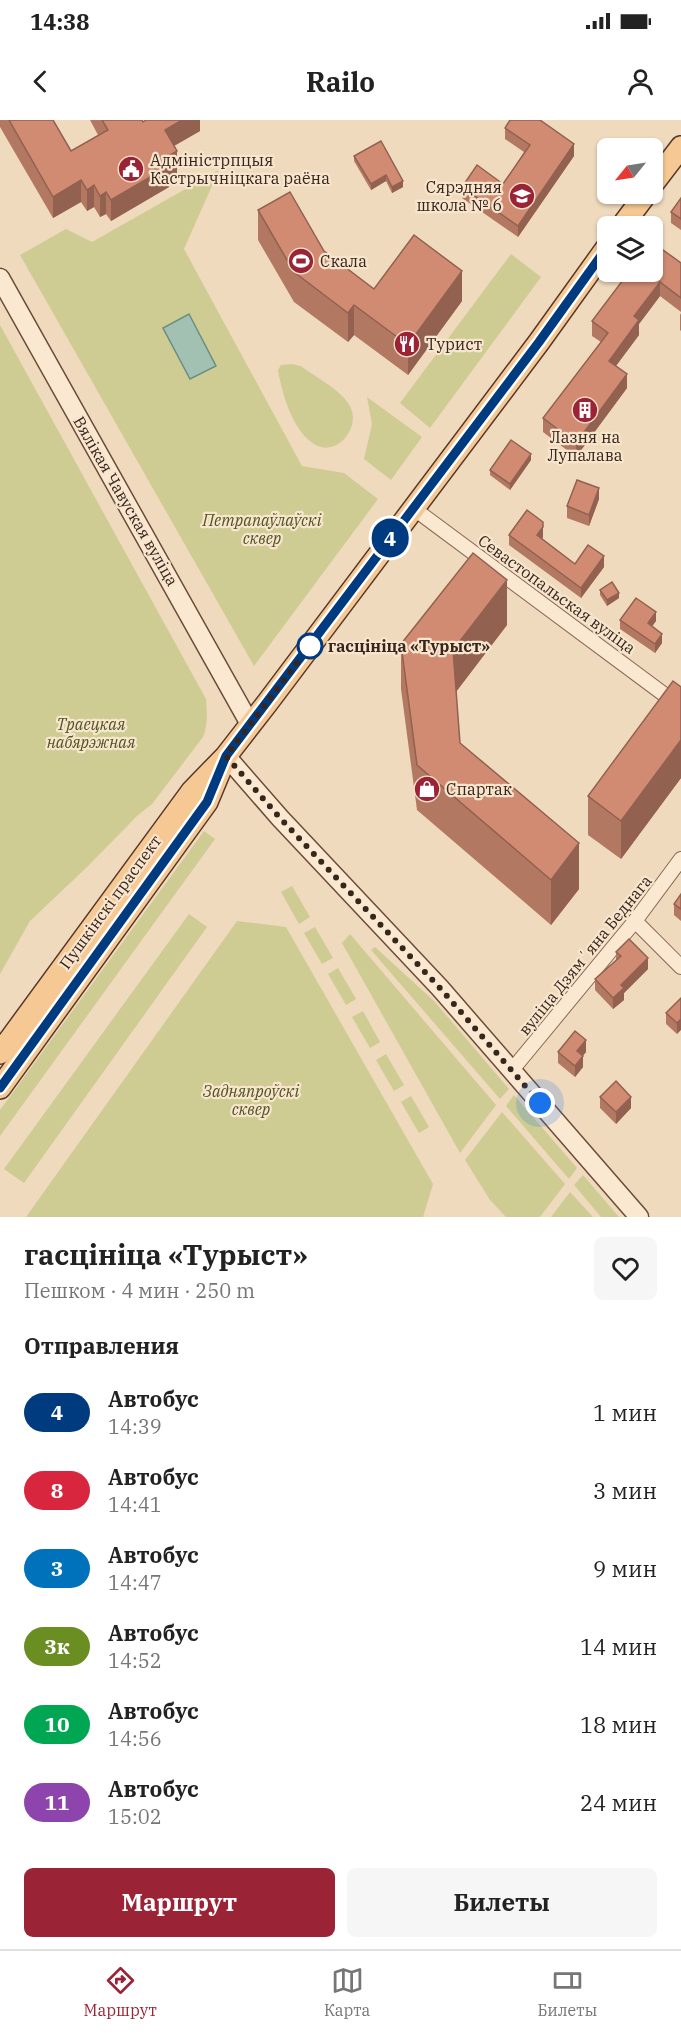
<!DOCTYPE html>
<html lang="ru">
<head>
<meta charset="utf-8">
<style>
	body { margin:0; font-family:"IBM Plex Serif",serif; background:#f6f6f6; color:#222; height:100vh; display:flex; flex-direction:column; font-size:22px; white-space:nowrap }
	* { box-sizing:border-box; margin:0 }
	p { font-size:20px; color:#767676 }
	.icon { flex:none; width:33px; height:33px; fill:none; stroke:currentColor; stroke-width:2; stroke-linecap:round; stroke-linejoin:round }
	.map { position:relative; height:1097px; overflow:hidden }
	.panel { display:flex; flex-direction:column; background:#fff; flex:1 }
	.panel>* { flex:none }
	.badge { padding:0 12px; border-radius:20px; font-size:21px; line-height:39px }
	.needle { width:39px; rotate:240deg }
	.fabs { position:absolute; left:597px; top:18px; display:grid; gap:12px }
	.fabs a { display:grid; place-items:center; width:66px; height:66px; border-radius:9px; background:#fff; box-shadow:0 2px 4px #0004; font-size:30px }
	.you { position:absolute; width:30px; height:30px; margin:-15px; border:4px solid #fff; border-radius:50%; background:#1a73e8; box-shadow:0 0 0 9px #1a73e833 }
	.map>.badge { position:absolute; translate:-50% -50%; box-shadow:0 0 0 3px #fff }
	h2 { padding:0 24px; font-size:22px; line-height:54px }
	.round { display:grid; place-items:center; flex:none; width:63px; height:63px; border-radius:9px; background:#f6f6f6 }
	.head { display:flex; align-items:center; justify-content:space-between; height:102px; padding:0 24px }
	h1 { font-size:28px; font-weight:800; line-height:45px }
	.primary-button { display:flex; gap:12px; margin-top:auto; padding:12px 24px }
	.primary-button a { flex:1; height:69px; border-radius:9px; background:#9b2336; color:#fff; font-size:24px; font-weight:800; line-height:69px; text-align:center }
	.primary-button a+a { background:#f6f6f6; color:#222 }
	ul { padding:0; list-style:none }
	li { display:flex; align-items:center; gap:18px; height:78px; padding:0 24px }
	li div { flex:1 }
	li b { display:block; font-size:22px }
	li em { font-style:normal }
	li .badge { min-width:66px; font-weight:700; text-align:center }
	.status { display:flex; justify-content:space-between; align-items:center; height:42px; padding:0 30px; background:#fff; direction:ltr }
	.status svg { height:16px; fill:currentColor }
	header { display:flex; justify-content:space-between; align-items:center; height:78px; padding:0 24px; background:#fff; font-size:27px; font-weight:800 }
	.tab-bar { display:flex; justify-content:space-around; align-items:center; height:84px; border-top:2px solid #e0e0e0; background:#fff; font-size:16px; color:#767676 }
	.tab-bar a { display:grid; justify-items:center; gap:3px }
	.tab-bar .selected { color:#9b2336 }
	.map>svg:first-child { display:block }
	.green { fill:#cecc92 }
	.water { fill:#a2c1b3; stroke:#698f80; stroke-width:1.5 }
	.lines { fill:none; stroke-linecap:round; stroke-linejoin:round }
	.street-casing { stroke:#896956; stroke-width:16 }
	.secondary-casing { stroke:#6b4b39; stroke-width:21 }
	.primary-casing { stroke:#56382b; stroke-width:24 }
	.street { stroke:#fbe8d1; stroke-width:14 }
	.secondary { stroke:#fbe8d1; stroke-width:18 }
	.primary { stroke:#f6c893; stroke-width:21 }
	.wall { fill:#b37862 }
	.shaded-wall { fill:#926150 }
	.building { fill:#d08b72; stroke:#926150; stroke-width:1.5 }
	.line-casing { stroke:#fff; stroke-width:14 }
	.line { stroke:#003b80; stroke-width:9 }
	.walk { stroke:#38251b; stroke-width:6; stroke-dasharray:0 10.8 }
	.stop-dot { fill:#fff; stroke:#003b80; stroke-width:3 }
	.labels { text-anchor:middle; stroke-width:4.5; stroke-linejoin:round; paint-order:stroke }
	.poi-label { font-size:16px; fill:#38251b; stroke:#f7e5ce; text-anchor:start }
	.street-label { font-size:16px; fill:#38251b; stroke:#f7e5ce }
	.park-label { font-size:16px; font-style:italic; fill:#505521; stroke:#f7e5ce }
	.stop-label { font-size:16px; font-weight:bold; fill:#38251b; stroke:#f7e5ce; text-anchor:start }
</style>
</head>
<body>
<div class="status"><b>14:38</b><svg viewBox="0 0 49 12"><path d="M0 12V9h3v3zM5 12V6h3v6zM10 12V3h3v9zM15 12V0h3v12zM26 1h20v11H26zM47 4h2v5h-2z"/></svg></div>
<header><svg class="icon" aria-label="back" viewBox="0 0 24 24"><path d="M15 5l-7 7 7 7"/></svg>Railo<svg class="icon" aria-label="person" viewBox="0 0 24 24"><circle cx="12" cy="8" r="4"/><path d="M4 21q1-7 8-7t8 7"/></svg></header>
<div class="map">
<svg width="681" height="1097" viewBox="0 0 681 1097">
	<rect width="100%" height="100%" fill="#f0dabe"/>
	<g class="green">
		<path d="M219,50l-35,79 118,217 42,7 34,26 -124,167 -234,-411 46,-26 26,13z"/>
		<path d="M511,134l30,23 -111,151 -30,-25z"/>
		<path d="M0,205l206,374c1,12 2,26 -3,38l-51,67 -14,11 -52,53 -56,53 -30,53z"/>
		<path d="M292,244l9,2c13,10 38,23 47,37 16,21 -10,56 -34,41 -22,-14 -32,-51 -36,-74l3,-5z"/>
		<path d="M367,277l55,40 -31,43 -27,-21 8,-35z"/>
		<path d="M204,711l11,8 -215,297v-26z"/>
		<path d="M292,766l18,31 -11,7 -18,-32z"/>
		<path d="M189,794l18,13 -183,256 -20,-14z"/>
		<path d="M237,801l49,6 147,257 -10,33h-397z"/>
		<path d="M315,807l18,31 -11,6 -18,-31z"/>
		<path d="M350,814l146,171 -36,48 -118,-210z"/>
		<path d="M375,827l59,54 75,88 -9,10 -129,-149z"/>
		<path d="M338,848l18,31 -10,6 -18,-31z"/>
		<path d="M363,891l17,31 -10,6 -18,-31z"/>
		<path d="M386,934l18,31 -10,6 -18,-31z"/>
		<path d="M514,975l63,73 -8,11 -63,-73z"/>
		<path d="M411,976l18,31 -10,6 -18,-31z"/>
		<path d="M502,992l63,72 -25,33h-34l-16,-17 -25,-40z"/>
		<path d="M583,1055l36,42h-18l-27,-32z"/>
		<path d="M570,1072l23,25h-42z"/>
	</g>
	<path class="water" d="M189,194l27,52 -26,13 -27,-51z"/>
	<g class="lines">
		<g class="street-casing">
			<g id="street">
				<path d="M413,388l268,199"/>
				<path d="M635,801l46,46"/>
				<path d="M512,950l123,-149 46,-62"/>
			</g>
		</g>
		<g class="secondary-casing">
			<g id="secondary">
				<path d="M0,158l250,446"/>
				<path d="M226,636l54,62 160,170 199,229"/>
			</g>
		</g>
		<g class="primary-casing">
			<g id="primary">
				<path d="M652,65l29,-38"/>
				<path d="M622,106l24,-32"/>
				<path d="M0,933l192,-262 34,-35 42,-54 271,-360 69,-96"/>
				<path d="M0,968l207,-286 15,-36"/>
			</g>
		</g>
		<use href="#street" class="street"/>
		<use href="#secondary" class="secondary"/>
		<use href="#primary" class="primary"/>
	</g>
	<g class="wall">
		<path d="M0,0h53l18,31 27,-16 -8,-15h52l1,2 57,-2v11l-26,15 3,27 -8,4v10l-58,34 -5,-7 -6,3 -6,-10 -7,4 -6,-9 -28,16 -53,-91z"/>
		<path d="M505,8l69,28 -56,81 -56,-39v-11l41,-3 21,-32 -19,-13z"/>
		<path d="M354,36l49,31 -11,6 -6,-12 -15,9 -17,-29z"/>
		<path d="M681,78v32l-10,-7v-11z"/>
		<path d="M258,90l66,41 50,38 88,12 -54,74 -54,-40 -6,7 -54,-40 -36,-62z"/>
		<path d="M681,143v49l-21,-16 -21,28v11l-23,31 11,22 -51,69 -33,-25v-14l58,-76 -9,-6v-15z"/>
		<path d="M681,193v18l-1,-1v-15z"/>
		<path d="M531,340l-21,30 -20,-15v-5z"/>
		<path d="M599,379l-10,27 -22,-8v-12z"/>
		<path d="M509,415l34,2 -1,2 33,25 29,3 -23,31 -72,-53z"/>
		<path d="M600,470l19,8 -12,8 -7,-11z"/>
		<path d="M620,500l36,1 -4,5 10,17 -7,10 -35,-24z"/>
		<path d="M507,505l-51,66 4,52 119,146 -28,36 -134,-115 -16,-121v-45z"/>
		<path d="M681,567v91l-60,81 -33,-24v-39z"/>
		<path d="M681,774v27l-7,-6v-11z"/>
		<path d="M616,832l32,17 -24,24v7l-11,9 -18,-19v-11l21,-19z"/>
		<path d="M681,878l-4,36 -11,-10v-11z"/>
		<path d="M558,932h28l-3,4v11l-8,10 -17,-14z"/>
		<path d="M600,977l31,11 -15,16 -16,-16z"/>
	</g>
	<g class="shaded-wall">
		<path d="M182,0h18v11l-35,20v-21z"/>
		<path d="M574,24v12l-56,81v-11z"/>
		<path d="M177,31v22l-8,4v10l-58,34v-21l54,-42z"/>
		<path d="M386,55v6l-15,9v-6z"/>
		<path d="M81,60v22l-28,16v-21z"/>
		<path d="M403,61v6l-11,6v-6z"/>
		<path d="M94,65v22l-7,4v-21z"/>
		<path d="M106,72v22l-6,3v-21z"/>
		<path d="M462,151v30l-54,74v-30z"/>
		<path d="M660,162v14l-21,28v11l-30,40v-14l25,-45z"/>
		<path d="M354,185v30l-6,7v-29z"/>
		<path d="M627,254v14l-51,69v-14z"/>
		<path d="M531,334v6l-21,30v-6z"/>
		<path d="M599,368v11l-10,27v-11z"/>
		<path d="M543,407v10l-6,9v-11z"/>
		<path d="M604,436v11l-23,31v-10z"/>
		<path d="M507,460v45l-54,71v-46z"/>
		<path d="M619,473v5l-12,8v-6z"/>
		<path d="M656,492v9l-8,11v-9z"/>
		<path d="M662,514v9l-7,10v-9z"/>
		<path d="M681,620v38l-60,81v-38z"/>
		<path d="M579,723v46l-28,36v-45z"/>
		<path d="M648,838v11l-24,24v7l-11,9v-11l8,-13z"/>
		<path d="M681,899v11l-4,4v-11z"/>
		<path d="M586,920v12l-9,10v-11z"/>
		<path d="M583,936v11l-8,10v-11z"/>
		<path d="M631,977v11l-15,16v-12z"/>
	</g>
	<g class="building">
		<path d="M9,0h44l18,31 37,-21 -6,-10h40l1,2 3,-2h36l-17,10 12,21 -12,7 4,8 -58,34 -5,-8 -6,4 -6,-11 -7,5 -6,-10 -28,17z"/>
		<path d="M510,0h30l34,24 -56,82 -56,-39 15,-22 26,19 27,-39 -25,-17z"/>
		<path d="M381,21l22,40 -11,6 -6,-12 -15,9 -17,-28z"/>
		<path d="M290,72l34,59 50,38 40,-54 48,36 -54,74 -54,-40 -6,8 -54,-41 -36,-62z"/>
		<path d="M681,78v21l-10,-7z"/>
		<path d="M652,122l29,21v35l-21,-16 -26,34 5,4 -30,41 18,13 -51,69 -33,-25 65,-85 -16,-12 37,-49h23z"/>
		<path d="M511,320l20,14 -21,30 -20,-14z"/>
		<path d="M577,360l22,8 -10,27 -22,-9z"/>
		<path d="M527,390l16,12v5l-6,8 38,29 13,-19 16,11 -23,32 -72,-53z"/>
		<path d="M473,433l34,27 -54,70 7,93 119,100 -28,37 -134,-115 -16,-121z"/>
		<path d="M612,462l7,11 -12,7 -7,-10z"/>
		<path d="M636,478l20,14 -8,11 14,11 -7,10 -35,-24z"/>
		<path d="M673,561l8,6v53l-60,81 -33,-25z"/>
		<path d="M681,774v15l-7,-5z"/>
		<path d="M629,819l19,19 -27,27 3,3 -11,10 -18,-19 26,-23 -5,-4z"/>
		<path d="M681,878v21l-4,4 -11,-10z"/>
		<path d="M575,911l11,9 -9,11 6,5 -8,10 -17,-14z"/>
		<path d="M616,961l15,16 -15,15 -16,-15z"/>
	</g>
	<g class="lines">
		<g class="line-casing">
			<path id="line" d="M0,968l207,-286 19,-46 313,-414 69,-96"/>
		</g>
		<use href="#line" class="line"/>
		<path class="walk" d="M310,526l-84,110 54,62 160,170 100,115"/>
	</g>
	<defs>
		<g id="civic-disc" transform="scale(1.35)"><circle r="9.5" fill="#9b2336" stroke="#f7e5ce"/><path d="M-.6-6.5H3V-4.5H.6V-3L4-1V1h2V6H-6V1h2V-1L-.6-3ZM-1.2 2.5V6h2.4V2.5Z" fill="#fff"/></g>
		<g id="school-disc" transform="scale(1.35)"><circle r="9.5" fill="#9b2336" stroke="#f7e5ce"/><path d="M0-5L7-2L0 1L-7-2ZM-4 1L0 2.5L4 1V4Q0 6-4 4Z" fill="#fff"/></g>
		<g id="stadium-disc" transform="scale(1.35)"><circle r="9.5" fill="#9b2336" stroke="#f7e5ce"/><path d="M0-5a6.5 5 0 1 0 0 10a6.5 5 0 1 0 0-10ZM-3.5-1.8h7v3.6h-7Z" fill="#fff"/></g>
		<g id="restaurant-disc" transform="scale(1.35)"><circle r="9.5" fill="#9b2336" stroke="#f7e5ce"/><path d="M-5-6h1v4h1v-4h1v4h1v-4h1v5L-1.5 .5V6h-2V.5L-5-1ZM5-6V6H3V1.5H1.5Q1.5-4 5-6Z" fill="#fff"/></g>
		<g id="building-disc" transform="scale(1.35)"><circle r="9.5" fill="#9b2336" stroke="#f7e5ce"/><path d="M-4-6H4V6H1V3H-1V6H-4ZM-2.5-4.3h1.7v1.8h-1.7ZM.8-4.3h1.7v1.8H.8ZM-2.5-1h1.7V.8h-1.7ZM.8-1h1.7V.8H.8Z" fill="#fff"/></g>
		<g id="shop-disc" transform="scale(1.35)"><circle r="9.5" fill="#9b2336" stroke="#f7e5ce"/><path d="M-5-2.5h2.3a2.7 3.5 0 0 1 5.4 0H5L5.5 6h-11ZM-1.5-2.5h3a1.5 2.3 0 0 0-3 0Z" fill="#fff"/></g>
	</defs>
	<g fill-rule="evenodd">
		<use href="#civic-disc" x="131" y="49"/>
		<use href="#school-disc" x="522" y="76"/>
		<use href="#stadium-disc" x="301" y="141"/>
		<use href="#restaurant-disc" x="407" y="224"/>
		<use href="#building-disc" x="585" y="290"/>
		<use href="#shop-disc" x="427" y="669"/>
	</g>
	<circle class="stop-dot" cx="310" cy="526" r="12"/>
	<g class="labels">
		<g class="poi-label">
			<text x="150" y="46">Адміністрпцыя<tspan x="150" dy="18">Кастрычніцкага раёна</tspan></text>
			<text x="502" y="73" text-anchor="end">Сярэдняя<tspan x="502" dy="18">школа № 6</tspan></text>
			<text x="320" y="147">Скала</text>
			<text x="426" y="230">Турист</text>
			<text x="585" y="323" text-anchor="middle">Лазня на<tspan x="585" dy="18">Лупалава</tspan></text>
			<text x="446" y="675">Спартак</text>
		</g>
		<g class="street-label">
			<text transform="translate(126 381) rotate(60)" y="6">Вялікая Чавуская вуліца</text>
			<text transform="translate(557 474) rotate(36)" y="6">Севастопальская вуліца</text>
			<text transform="translate(110 782) rotate(-54)" y="6">Пушкінскі праспект</text>
			<text transform="translate(585 835) rotate(-51)" y="6">вуліца Дзямʼяна Беднага</text>
		</g>
		<g class="park-label">
			<text x="262" y="406">Петрапаўлаўскі<tspan x="262" dy="18">сквер</tspan></text>
			<text x="91" y="610">Траецкая<tspan x="91" dy="18">набярэжная</tspan></text>
			<text x="251" y="977">Задняпроўскі<tspan x="251" dy="18">сквер</tspan></text>
		</g>
		<g class="stop-label">
			<text x="328" y="532">гасцініца «Турыст»</text>
		</g>
	</g>
</svg>
<div class="fabs">
<a><svg class="needle" viewBox="-14 -14 28 28"><path d="M0-13l5 13h-10z" fill="#e53935"/><path d="M0 13l5-13h-10z" fill="#767676"/></svg></a>
<a><svg class="icon" aria-label="layers" viewBox="0 0 24 24"><path d="M12 4l9 5-9 5-9-5zM3 14l9 5 9-5"/></svg></a>
</div>
<div class="you" style="left:540px;top:983px"></div>
<b class="badge" style="left:390px;top:418px;background:#003b80;color:#fff">4</b>
</div>
<section class="panel">
<div class="head"><div><h1>гасцініца «Турыст»</h1><p>Пешком · 4 мин · 250 m</p></div><a class="round"><svg class="icon" aria-label="heart" viewBox="0 0 24 24"><path d="M12 20l-8-8c-3-5 5-10 8-4 3-6 11-1 8 4z"/></svg></a></div>
<h2>Отправления</h2>
<ul>
<li><span class="badge" style="background:#003b80;color:#fff">4</span><div><b>Автобус</b><p>14:39</p></div><em>1 мин</em></li>
<li><span class="badge" style="background:#d7263d;color:#fff">8</span><div><b>Автобус</b><p>14:41</p></div><em>3 мин</em></li>
<li><span class="badge" style="background:#0072bc;color:#fff">3</span><div><b>Автобус</b><p>14:47</p></div><em>9 мин</em></li>
<li><span class="badge" style="background:#6b8e23;color:#fff">3к</span><div><b>Автобус</b><p>14:52</p></div><em>14 мин</em></li>
<li><span class="badge" style="background:#00a651;color:#fff">10</span><div><b>Автобус</b><p>14:56</p></div><em>18 мин</em></li>
<li><span class="badge" style="background:#8e44ad;color:#fff">11</span><div><b>Автобус</b><p>15:02</p></div><em>24 мин</em></li>
</ul>
<div class="primary-button"><a>Маршрут</a><a>Билеты</a></div>
</section>
<nav class="tab-bar">
<a class="selected"><svg class="icon" aria-label="directions" viewBox="0 0 24 24"><path d="M12 3l9 9-9 9-9-9zM9 14v-3h6M13 9l2 2-2 2"/></svg>Маршрут</a>
<a><svg class="icon" aria-label="map" viewBox="0 0 24 24"><path d="M3 6l6-2 6 2 6-2v14l-6 2-6-2-6 2zM9 4v14M15 6v14"/></svg>Карта</a>
<a><svg class="icon" aria-label="tickets" viewBox="0 0 24 24"><path d="M3 7h18v10H3zM15 7v10"/></svg>Билеты</a>
</nav>
</body>
</html>
